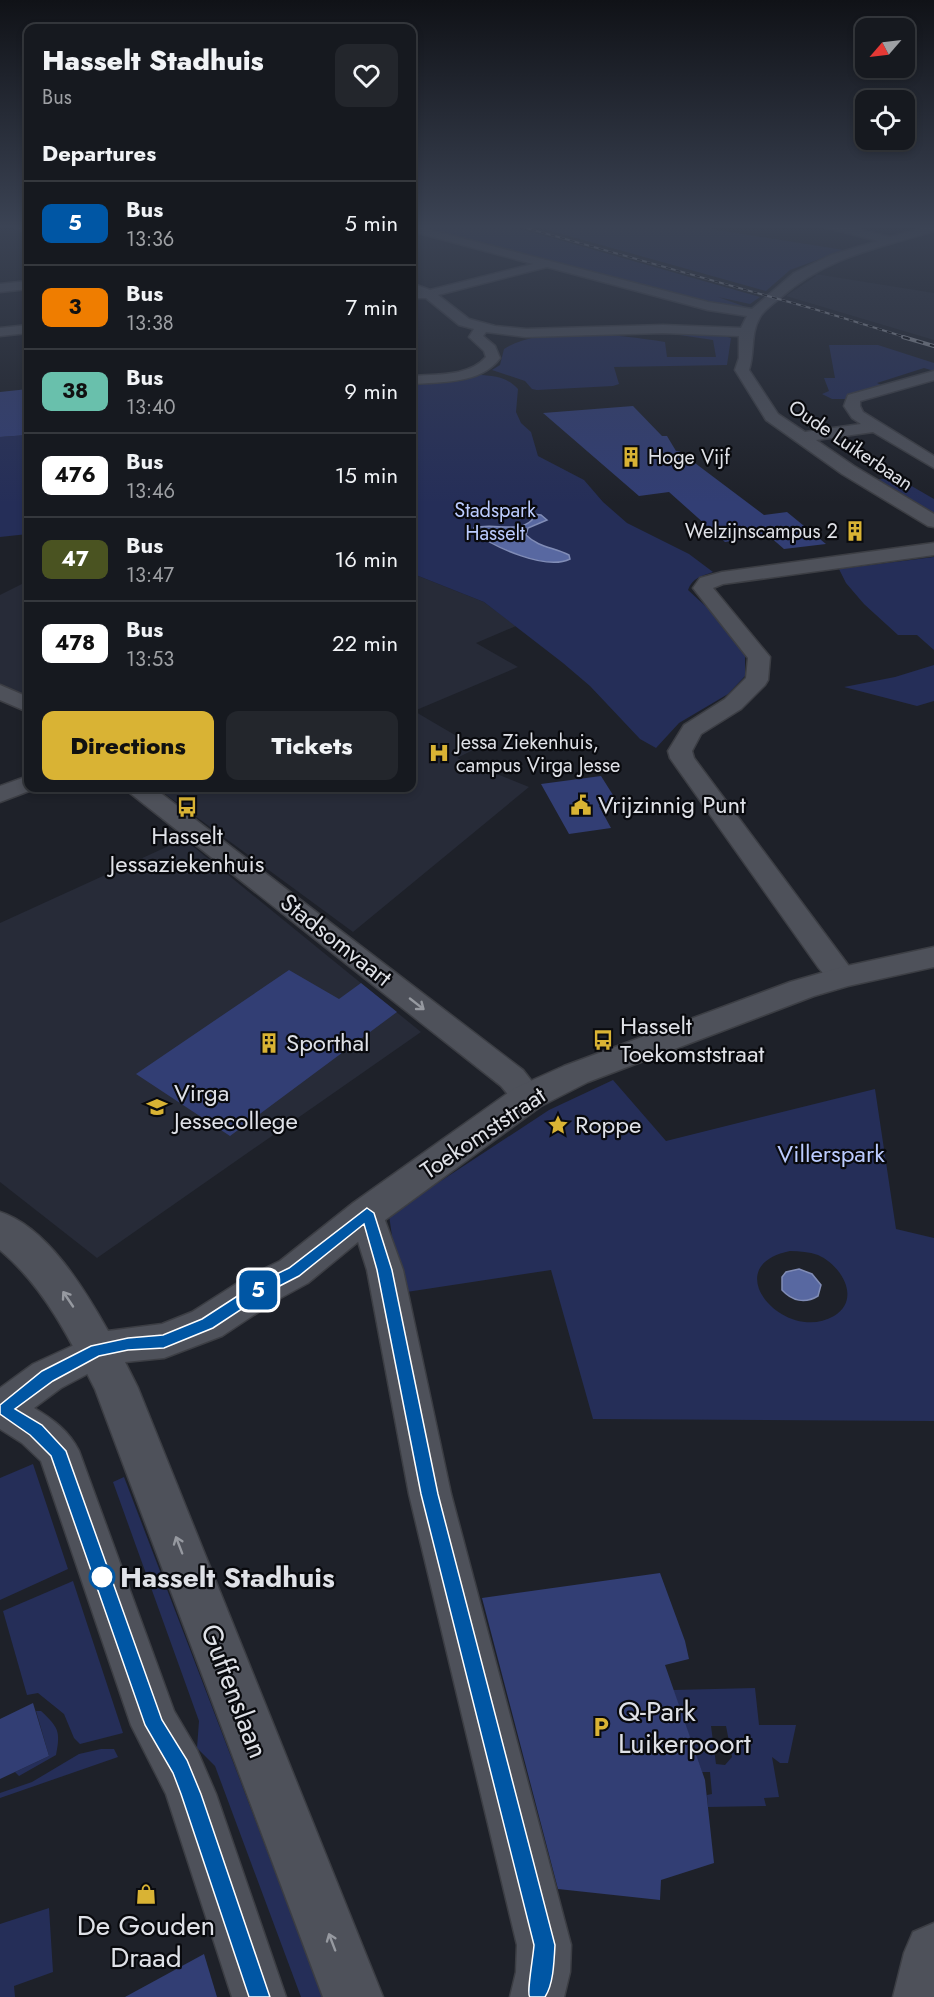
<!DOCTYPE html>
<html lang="en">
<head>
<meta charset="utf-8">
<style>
	body { margin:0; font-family:Jost,sans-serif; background:#23262c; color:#f1f3f6; height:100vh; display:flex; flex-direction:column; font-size:22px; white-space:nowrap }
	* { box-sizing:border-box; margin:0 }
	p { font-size:20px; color:#9ea0a4 }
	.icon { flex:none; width:33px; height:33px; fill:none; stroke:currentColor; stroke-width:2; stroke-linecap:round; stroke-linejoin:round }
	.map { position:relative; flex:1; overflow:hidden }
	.details { position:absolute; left:24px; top:24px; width:392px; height:768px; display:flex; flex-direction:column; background:#16191f; border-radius:12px; box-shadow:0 3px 9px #0003,0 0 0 2px #35383d }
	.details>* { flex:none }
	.badge { padding:0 12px; border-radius:9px; font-size:21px; line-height:39px }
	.needle { width:39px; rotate:242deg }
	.tools { position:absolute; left:855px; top:18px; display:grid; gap:12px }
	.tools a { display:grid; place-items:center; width:60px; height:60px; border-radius:12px; background:#16191f; box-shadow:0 3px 9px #0003,0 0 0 2px #35383d; font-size:30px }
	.map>.badge { position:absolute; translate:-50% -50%; box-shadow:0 0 0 3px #fff }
	h2 { padding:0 18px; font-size:22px; line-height:54px }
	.round { display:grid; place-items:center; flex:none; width:63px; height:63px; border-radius:12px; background:#23262c }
	.headline { display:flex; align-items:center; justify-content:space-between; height:102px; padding:0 18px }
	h1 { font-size:28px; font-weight:800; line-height:45px }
	.cta { display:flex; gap:12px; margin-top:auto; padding:12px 18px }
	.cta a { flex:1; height:69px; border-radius:12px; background:#d9b334; color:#111; font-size:24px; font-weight:800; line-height:69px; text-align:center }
	.cta a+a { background:#23262c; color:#f1f3f6 }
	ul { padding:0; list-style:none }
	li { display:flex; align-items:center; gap:18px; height:84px; padding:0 18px; border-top:2px solid #35383d }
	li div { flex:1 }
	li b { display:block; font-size:22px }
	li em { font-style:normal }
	li .badge { min-width:66px; font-weight:700; text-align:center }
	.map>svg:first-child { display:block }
	.built { fill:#272b38 }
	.green { fill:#252e58; fill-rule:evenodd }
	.water { fill:#5868a1; stroke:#808cb6; stroke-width:1.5 }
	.building { fill:#323e74 }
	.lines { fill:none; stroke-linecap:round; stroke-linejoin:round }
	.minor-casing { stroke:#3c3e44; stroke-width:3 }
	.secondary-casing { stroke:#3c3e44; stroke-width:3 }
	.minor { fill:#4e515a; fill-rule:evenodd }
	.secondary { fill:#4e515a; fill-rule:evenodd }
	.rail-far1-casing { stroke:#92959c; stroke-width:2 }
	.rail-casing { stroke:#92959c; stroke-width:4 }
	.rail-far1 { stroke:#090a0e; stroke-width:1.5; stroke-dasharray:5; stroke-linecap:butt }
	.rail { stroke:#090a0e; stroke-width:2; stroke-dasharray:7; stroke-linecap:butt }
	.oneway { stroke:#9699a0 }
	.line { fill:#0056a4; stroke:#fff; stroke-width:1.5 }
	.stop-dot { fill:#fff; stroke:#0056a4; stroke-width:3 }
	.labels { text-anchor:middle; stroke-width:4.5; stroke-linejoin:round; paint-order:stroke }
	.far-street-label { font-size:20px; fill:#dfe1e7; stroke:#090a0e }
	.far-poi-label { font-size:20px; fill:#dfe1e7; stroke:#090a0e; text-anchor:start }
	.far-park-label { font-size:20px; fill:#bcccff; stroke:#090a0e }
	.poi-label { font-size:24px; fill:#dfe1e7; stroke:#090a0e; text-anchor:start }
	.street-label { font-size:24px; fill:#dfe1e7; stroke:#090a0e }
	.park-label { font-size:24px; fill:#bcccff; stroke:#090a0e }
	.near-stop-label { font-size:28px; font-weight:bold; fill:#dfe1e7; stroke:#090a0e; text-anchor:start }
	.near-street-label { font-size:28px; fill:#dfe1e7; stroke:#090a0e }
	.near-poi-label { font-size:28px; fill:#dfe1e7; stroke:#090a0e; text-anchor:start }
</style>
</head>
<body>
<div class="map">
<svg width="934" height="1997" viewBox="0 0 934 1997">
	<rect width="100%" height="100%" fill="#1e2129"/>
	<g class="built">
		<path d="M815,274l119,19v47l-148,-44 30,-20z"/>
		<path d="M411,573l73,29 32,24 -40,17 42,24 -104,44 63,37 -20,10 72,29 -176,145 -196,-144h254z"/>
		<path d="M28,581v117l-28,-12v-91z"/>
		<path d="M184,839l237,193 -324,226 -97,-76v-259z"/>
	</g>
	<g class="green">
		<path d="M411,224h92l257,73 -10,7 -32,-7 28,10 -2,2 -12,-1z"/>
		<path d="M526,224h168l23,6 127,20 -54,20 -24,21z"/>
		<path d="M660,332l57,2 14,4 -4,27 -113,2 5,17 -6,2 -76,4 -5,-1 -7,-8 -33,-11 8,-5 4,-16c38,-25 118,-14 161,-7l2,15h49l-3,-17z"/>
		<path d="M829,345h49l56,18v8l-10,-3 -47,15 4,2 -33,9 -3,5h-13l-10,-5 7,-3 -5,-13h11z"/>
		<path d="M471,375c18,0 34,0 47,14l-2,23 5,11 10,9 7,24 46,24 19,22 24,21 62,31 24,18c-11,4 -21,6 -25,18l39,36 18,24v26l-17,18 -49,29 -23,25 -16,-9 -50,-53 -27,-23 -79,-61 -73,-29v-190z"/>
		<path d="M28,435v99l-28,3v-100z"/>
		<path d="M896,477l38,22v17l-61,-36z"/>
		<path d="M934,557v93l-17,-15h-19l-34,-31 -18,-21 -7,-14z"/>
		<path d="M934,665v36l-17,5 -73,-19 51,-10z"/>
		<path d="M613,1080l53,61 209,-52 21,140 38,9v183l-341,-2 -42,-149 -151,23 -11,-78 160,-105zM790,1251c10,0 19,1 28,4 23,10 44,44 16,61 -49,29 -119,-50 -44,-65z"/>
		<path d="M33,1464l35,105 -68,31v-122z"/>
		<path d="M124,1477l199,520h-22l-86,-231 -18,-18 2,-27 -86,-239z"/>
		<path d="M73,1581l50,152 -43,11 -6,-6 -10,-24 -26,-21 -11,2 -24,-84z"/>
		<path d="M755,1688l4,37h37l-8,38h-8l-8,-6 7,40 -15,1 2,8 -58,1 -1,-12 5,-1 -2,-22h-8l-29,-82zM711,1726h15l6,31 -7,8 -9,-1z"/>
		<path d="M36,1711h5c17,16 20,20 15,44l-37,21 -4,-4 34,-16z"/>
		<path d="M101,1749h13l4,8 -118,41v-5l32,-11 47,-28z"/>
		<path d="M49,1908l4,64 -39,14 1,11h-15v-73z"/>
	</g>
	<g class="water">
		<path d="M533,514l8,1 6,5 -19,8 -2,7c13,13 28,12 43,20l1,4c-24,12 -76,-12 -96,-27v-4c19,-6 44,6 58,-8z"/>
		<path d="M799,1269l13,5 9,11 -3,11c-13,8 -26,5 -36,-6v-13l4,-5z"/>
	</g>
	<g class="building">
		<path d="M28,389v46l-28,2v-45z"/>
		<path d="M633,406l29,30h5l9,15h3l85,64 23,-3 39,32 -42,5 -15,-13 -44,6 -56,-50 -30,4 -96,-83z"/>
		<path d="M601,776l17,27 -19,3 12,22 -42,6 -28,-50z"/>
		<path d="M289,970l50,29 22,-16 36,29 -167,124 -94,-62z"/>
		<path d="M660,1573l25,68 4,18 -24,6 40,115 9,83 -53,17 -1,20 -102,-11 -76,-291z"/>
		<path d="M33,1703l16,53 -49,23v-60z"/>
		<path d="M204,1954l13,43h-92z"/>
	</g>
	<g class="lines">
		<g class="minor-casing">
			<g id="minor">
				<path d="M9,224l19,2v7l-18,-7z"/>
				<path d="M819,224h17l54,13 44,-12v6c-59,18 -107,26 -154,67 -7,6 -16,12 -20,19 -10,17 -5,35 -11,53l29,44 27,18 56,-8 -9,-6 -8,-12 4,-11 86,-24v9l-74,21v5l3,6 71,44v12l-61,-36 -57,8 38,26 80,48v13l-6,-1 -86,-52 -76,-54 -31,-50 4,-12v-22l-76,-3 -137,4 -40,-5 -3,4 12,10 5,12c-19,26 -59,24 -89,26v-8c24,-2 58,1 75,-19l-2,-6 -15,-14 5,-8 -15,-4 -33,-27h-15v-15l19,7 103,-26 -122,-33v-6l297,77 44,7 42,-36 37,-18 47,-14 -58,-15zM547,267l161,43 39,6 -6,12 -78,-3 -137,4 -31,-3 -26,-7 -31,-24z"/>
				<path d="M28,281v8l-28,3v-8z"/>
				<path d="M28,325v8l-28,3v-8z"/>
				<path d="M934,543v12l-211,29 -10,4 57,69 -2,23 -3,5 -24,24 -40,25 -9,17 2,7 163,219 -5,7c-18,4 -23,-3 -34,-17l-148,-209 -2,-7 16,-26 41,-26 21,-21 2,-20 -55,-70 7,-10 22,-6z"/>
				<path d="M0,685l28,12v15l-28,-12z"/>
				<path d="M28,776v12h9l-37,14v-16z"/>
				<path d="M127,788h27l369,282 21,27 -5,8c-22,6 -25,-4 -38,-19l-371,-293z"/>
				<path d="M367,1200l12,4 24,66 48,224 120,451 -1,27 -6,25h-54l6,-25 1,-27 -108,-451 -42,-224 -18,-57 6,-9z"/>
				<path d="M96,1335l14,5 5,11 -5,11 -49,26 -27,20c19,11 35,23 45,43l95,260 23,39 19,44 70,203h-54l-66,-203 -35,-69 -90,-264 -19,-18 -22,-14v-41l33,-24z"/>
			</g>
		</g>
		<g class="secondary-casing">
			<g id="secondary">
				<path d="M934,947v20l-86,19 -34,10 -226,86 -47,24 -160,117 -73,60 -33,18 -53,35 -58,22 -39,4 13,26 245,609h-60l-228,-608c-25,-50 -51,-102 -95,-139v-38c47,15 85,78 108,119l54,-7 30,-12 55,-35 33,-16 73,-58 162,-115 49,-22 226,-84 52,-15z"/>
				<path d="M934,1923v74h-41l11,-44 9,-21z"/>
			</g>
		</g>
		<use href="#minor" class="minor"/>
		<use href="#secondary" class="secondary"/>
		<g class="rail-far1-casing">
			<path id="rail-far1" d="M512,224l302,85 94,29"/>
		</g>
		<g class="rail-casing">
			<path id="rail" d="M903,337l31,9"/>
		</g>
		<use href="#rail-far1" class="rail-far1"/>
		<use href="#rail" class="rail"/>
	</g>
	<defs><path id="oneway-shaft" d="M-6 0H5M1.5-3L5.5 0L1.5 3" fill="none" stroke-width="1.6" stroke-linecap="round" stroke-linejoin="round" transform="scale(1.5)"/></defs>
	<g class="oneway">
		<use href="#oneway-shaft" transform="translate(417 1004) rotate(38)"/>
		<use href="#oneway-shaft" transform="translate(68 1299) rotate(-124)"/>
		<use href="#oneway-shaft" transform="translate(179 1545) rotate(-111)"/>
		<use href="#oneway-shaft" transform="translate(332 1942) rotate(-111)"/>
	</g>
	<linearGradient id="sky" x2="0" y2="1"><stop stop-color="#101217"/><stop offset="0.45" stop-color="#3b4354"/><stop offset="1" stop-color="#3b4354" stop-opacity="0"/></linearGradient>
	<rect width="934" height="503" fill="url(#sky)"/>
	<path class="line" d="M367,1208l7,5 18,57 46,224 117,451c-1,20 -2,40 -10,52h-15c-4,-2 3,-38 4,-52l-113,-451 -44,-224 -13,-46 -65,52 -33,17 -53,35 -49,20 -36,2 -29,6 -46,25 -38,28 27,16 24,26 96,269 25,40 14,34 69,203h-21l-68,-203 -8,-21 -28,-48 -94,-269 -21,-21 -30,-21v-9l42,-34 49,-25 37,-8 35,-3 39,-16 54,-35 33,-16z"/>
	<defs>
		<g id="building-bare" transform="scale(1.62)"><path d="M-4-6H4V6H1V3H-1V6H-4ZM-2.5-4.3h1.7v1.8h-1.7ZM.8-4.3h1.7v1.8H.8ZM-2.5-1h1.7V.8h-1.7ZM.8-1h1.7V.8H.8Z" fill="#d9b334" stroke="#090a0e" stroke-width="2.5" paint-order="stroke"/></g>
		<g id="hospital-bare" transform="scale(1.62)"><path d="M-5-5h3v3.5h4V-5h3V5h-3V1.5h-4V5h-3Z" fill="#d9b334" stroke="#090a0e" stroke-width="2.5" paint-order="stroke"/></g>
		<g id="civic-bare" transform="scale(1.62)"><path d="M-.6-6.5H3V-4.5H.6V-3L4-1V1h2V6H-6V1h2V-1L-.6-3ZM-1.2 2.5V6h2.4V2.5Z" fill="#d9b334" stroke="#090a0e" stroke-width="2.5" paint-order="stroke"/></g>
		<g id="bus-bare" transform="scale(1.62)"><path d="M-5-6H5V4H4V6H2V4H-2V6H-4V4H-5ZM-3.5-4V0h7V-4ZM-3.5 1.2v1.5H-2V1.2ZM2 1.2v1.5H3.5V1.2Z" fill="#d9b334" stroke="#090a0e" stroke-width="2.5" paint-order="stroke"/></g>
		<g id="school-bare" transform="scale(1.62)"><path d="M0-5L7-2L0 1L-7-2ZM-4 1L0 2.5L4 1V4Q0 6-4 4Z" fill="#d9b334" stroke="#090a0e" stroke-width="2.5" paint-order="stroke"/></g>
		<g id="sight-bare" transform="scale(1.62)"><path d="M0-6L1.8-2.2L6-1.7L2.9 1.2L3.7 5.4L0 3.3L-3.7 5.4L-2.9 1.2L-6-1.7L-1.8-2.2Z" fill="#d9b334" stroke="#090a0e" stroke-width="2.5" paint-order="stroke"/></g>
		<g id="parking-bare" transform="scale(1.62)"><path d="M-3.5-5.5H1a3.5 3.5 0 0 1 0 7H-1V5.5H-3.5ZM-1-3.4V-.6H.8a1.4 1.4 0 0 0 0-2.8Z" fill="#d9b334" stroke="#090a0e" stroke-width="2.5" paint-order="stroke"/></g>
		<g id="shop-bare" transform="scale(1.62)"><path d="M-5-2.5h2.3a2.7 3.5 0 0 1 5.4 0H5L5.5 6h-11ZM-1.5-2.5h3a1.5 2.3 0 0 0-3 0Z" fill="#d9b334" stroke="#090a0e" stroke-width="2.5" paint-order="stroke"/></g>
	</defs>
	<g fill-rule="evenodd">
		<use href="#building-bare" x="631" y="457"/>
		<use href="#building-bare" x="855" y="531"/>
		<use href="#hospital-bare" x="439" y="753"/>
		<use href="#civic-bare" x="581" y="805"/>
		<use href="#bus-bare" x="187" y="807"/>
		<use href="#bus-bare" x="603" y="1040"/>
		<use href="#building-bare" x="269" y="1043"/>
		<use href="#school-bare" x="157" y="1107"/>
		<use href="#sight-bare" x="558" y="1125"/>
		<use href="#parking-bare" x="601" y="1727"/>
		<use href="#shop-bare" x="146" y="1894"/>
	</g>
	<circle class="stop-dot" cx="102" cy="1577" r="12"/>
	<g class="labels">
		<g class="far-street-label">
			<text transform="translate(851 445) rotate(34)" y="7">Oude Luikerbaan</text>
		</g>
		<g class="far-poi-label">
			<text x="648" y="464">Hoge Vijf</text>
			<text x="838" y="538" text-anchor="end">Welzijnscampus 2</text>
			<text x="456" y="749">Jessa Ziekenhuis,<tspan x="456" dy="23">campus Virga Jesse</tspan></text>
		</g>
		<g class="far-park-label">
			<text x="495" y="517">Stadspark<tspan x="495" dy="23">Hasselt</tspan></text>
		</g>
		<g class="poi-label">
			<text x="598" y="813">Vrijzinnig Punt</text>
			<text x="187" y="844" text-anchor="middle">Hasselt<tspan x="187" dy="28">Jessaziekenhuis</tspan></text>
			<text x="620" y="1034">Hasselt<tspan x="620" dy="28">Toekomststraat</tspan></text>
			<text x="286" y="1051">Sporthal</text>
			<text x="174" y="1101">Virga<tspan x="174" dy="28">Jessecollege</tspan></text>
			<text x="575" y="1133">Roppe</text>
		</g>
		<g class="street-label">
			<text transform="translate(336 940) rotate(38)" y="8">Stadsomvaart</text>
			<text transform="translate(483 1133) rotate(-34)" y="8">Toekomststraat</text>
		</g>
		<g class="park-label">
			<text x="831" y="1162">Villerspark</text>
		</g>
		<g class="near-stop-label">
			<text x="120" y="1587">Hasselt Stadhuis</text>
		</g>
		<g class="near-street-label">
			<text transform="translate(235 1691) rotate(69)" y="10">Guffenslaan</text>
		</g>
		<g class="near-poi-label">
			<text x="618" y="1721">Q-Park<tspan x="618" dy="32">Luikerpoort</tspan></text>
			<text x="146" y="1935" text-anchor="middle">De Gouden<tspan x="146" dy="32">Draad</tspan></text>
		</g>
	</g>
</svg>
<div class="tools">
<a><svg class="needle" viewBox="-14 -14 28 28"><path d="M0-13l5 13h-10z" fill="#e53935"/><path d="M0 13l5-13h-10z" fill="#9ea0a4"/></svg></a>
<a><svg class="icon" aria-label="locate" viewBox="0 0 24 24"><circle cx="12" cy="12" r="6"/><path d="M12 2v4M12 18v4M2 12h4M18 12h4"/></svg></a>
</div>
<b class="badge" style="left:258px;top:1290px;background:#0056a4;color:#fff">5</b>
<section class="details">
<div class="headline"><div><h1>Hasselt Stadhuis</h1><p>Bus</p></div><a class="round"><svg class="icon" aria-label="heart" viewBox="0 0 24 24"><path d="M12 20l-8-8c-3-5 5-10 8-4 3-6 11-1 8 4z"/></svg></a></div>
<h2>Departures</h2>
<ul>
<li><span class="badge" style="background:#0056a4;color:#fff">5</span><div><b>Bus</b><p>13:36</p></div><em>5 min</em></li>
<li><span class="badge" style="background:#ef7d00;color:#111">3</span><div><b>Bus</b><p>13:38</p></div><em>7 min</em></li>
<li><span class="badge" style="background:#69c0ac;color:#111">38</span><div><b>Bus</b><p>13:40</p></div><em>9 min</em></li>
<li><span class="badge" style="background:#fff;color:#111">476</span><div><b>Bus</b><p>13:46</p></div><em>15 min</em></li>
<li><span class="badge" style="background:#4a5321;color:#fff">47</span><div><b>Bus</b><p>13:47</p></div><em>16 min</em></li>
<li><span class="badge" style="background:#fff;color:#111">478</span><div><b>Bus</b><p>13:53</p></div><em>22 min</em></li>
</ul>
<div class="cta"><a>Directions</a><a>Tickets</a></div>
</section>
</div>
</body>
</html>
